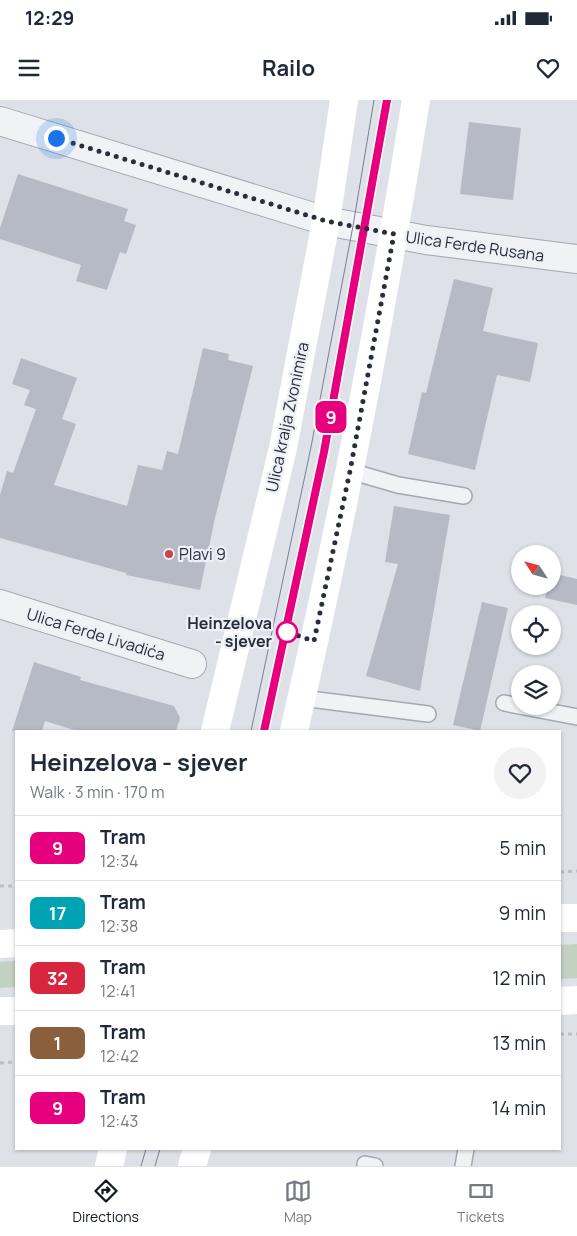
<!DOCTYPE html>
<html lang="en">
<head>
<meta charset="utf-8">
<style>
	body { margin:0; font-family:Manrope,sans-serif; background:#f2f2f3; color:#1f2937; height:100vh; display:flex; flex-direction:column; font-size:19px; white-space:nowrap }
	* { box-sizing:border-box; margin:0 }
	p { font-size:16px; color:#747a83 }
	.icon { flex:none; width:28px; height:28px; fill:none; stroke:currentColor; stroke-width:2; stroke-linecap:round; stroke-linejoin:round }
	.map { position:relative; flex:1; overflow:hidden }
	.side { position:absolute; left:15px; top:630px; width:546px; height:420px; display:flex; flex-direction:column; background:#fff; border-radius:0px; box-shadow:0 1px 4px #0004 }
	.side>* { flex:none }
	.badge { padding:0 10px; border-radius:8px; font-size:18px; line-height:32px }
	.needle { width:32px; rotate:306deg }
	.fabs { position:absolute; left:511px; top:445px; display:grid; gap:10px }
	.fabs a { display:grid; place-items:center; width:50px; height:50px; border-radius:50%; background:#fff; box-shadow:0 1px 4px #0004; font-size:25px }
	.you { position:absolute; width:25px; height:25px; margin:-12px; border:4px solid #fff; border-radius:50%; background:#1a73e8; box-shadow:0 0 0 8px #1a73e833 }
	.map>.badge { position:absolute; translate:-50% -50%; box-shadow:0 0 0 2px #fff }
	.round { display:grid; place-items:center; flex:none; width:52px; height:52px; border-radius:26px; background:#f2f2f3 }
	.overview { display:flex; align-items:center; justify-content:space-between; height:85px; padding:0 15px }
	h1 { font-size:24px; font-weight:700; line-height:38px }
	ul { padding:0; list-style:none }
	li { display:flex; align-items:center; gap:15px; height:65px; padding:0 15px; border-top:1px solid #e0e1e3 }
	li div { flex:1 }
	li b { display:block; font-size:19px }
	li em { font-style:normal }
	li .badge { min-width:55px; font-weight:700; text-align:center }
	.status { display:flex; justify-content:space-between; align-items:center; height:35px; padding:0 25px; background:#fff; direction:ltr }
	.status svg { height:14px; fill:currentColor }
	header { display:flex; justify-content:space-between; align-items:center; height:65px; padding:0 15px; background:#fff; font-size:22px; font-weight:700 }
	.menu { display:flex; justify-content:space-around; align-items:center; height:70px; border-top:1px solid #e0e1e3; background:#fff; font-size:14px; color:#747a83 }
	.menu a { display:grid; justify-items:center; gap:2px }
	.menu .active { color:#111827 }
	.map>svg:first-child { display:block }
	.green { fill:#c2d1c0 }
	.building { fill:#b6bac4 }
	.lines { fill:none; stroke-linecap:round; stroke-linejoin:round }
	.lane-casing { stroke:#a4a8b1; stroke-width:18 }
	.street-casing { stroke:#a4a8b1; stroke-width:30 }
	.path { stroke:#bdbfc6; stroke-width:3; stroke-dasharray:4 4; stroke-linecap:butt }
	.lane { stroke:#f1f2f6; stroke-width:15 }
	.street { stroke:#f1f2f6; stroke-width:28 }
	.secondary { stroke:#fff; stroke-width:28 }
	.tram { stroke:#787f91; stroke-width:1 }
	.line-casing { stroke:#fff; stroke-width:11 }
	.line { stroke:#e6007e; stroke-width:8 }
	.walk { stroke:#282e3e; stroke-width:5; stroke-dasharray:0 9 }
	.poi-dot { fill:#ca464d; stroke:#eef0f5; stroke-width:2 }
	.stop-dot { fill:#fff; stroke:#e6007e; stroke-width:2.5 }
	.labels { text-anchor:middle; stroke-width:4.5; stroke-linejoin:round; paint-order:stroke }
	.street-label { font-size:16px; fill:#282e3e; stroke:#eef0f5 }
	.poi-label { font-size:16px; fill:#282e3e; stroke:#eef0f5; text-anchor:start }
	.stop-label { font-size:16px; font-weight:bold; fill:#282e3e; stroke:#eef0f5; text-anchor:end }
</style>
</head>
<body>
<div class="status"><b>12:29</b><svg viewBox="0 0 49 12"><path d="M0 12V9h3v3zM5 12V6h3v6zM10 12V3h3v9zM15 12V0h3v12zM26 1h20v11H26zM47 4h2v5h-2z"/></svg></div>
<header><svg class="icon" aria-label="menu" viewBox="0 0 24 24"><path d="M4 6h16M4 12h16M4 18h16"/></svg>Railo<svg class="icon" aria-label="heart" viewBox="0 0 24 24"><path d="M12 20l-8-8c-3-5 5-10 8-4 3-6 11-1 8 4z"/></svg></header>
<div class="map">
<svg width="577" height="1066" viewBox="0 0 577 1066">
	<rect width="100%" height="100%" fill="#dee1e7"/>
	<g class="green">
		<path d="M577,844v34l-17,1v-34z"/>
		<path d="M16,861v26l-16,1v-26z"/>
	</g>
	<g class="building">
		<path d="M469,22l52,6 -8,72 -53,-6z"/>
		<path d="M18,74l110,35 -4,12 12,4 -10,29 -6,-2 -13,38 -31,-9 5,-16 -81,-26v-11z"/>
		<path d="M454,179l39,9 -10,43 55,12 -8,39 -33,-7 -22,95 -67,-16 14,-62 4,1z"/>
		<path d="M203,248l26,6 -1,6 25,6 -38,152 -15,72 -74,-15v-2l-126,-35v-43l7,-24 6,2 23,-64 -12,-4 6,-15 -18,-6 9,-26 56,20 -15,41 14,5 -22,61 73,21 11,-41 24,5 5,-19 11,3z"/>
		<path d="M394,406l56,9 -30,176 -54,-15 32,-112 -13,-2z"/>
		<path d="M552,473l25,6v26l-32,-7 3,-12h4z"/>
		<path d="M482,502l26,6 -28,123 -27,-6z"/>
		<path d="M34,562l47,15 -1,3 94,26 6,12 -4,13h-99l-32,-10 -3,10h-30z"/>
	</g>
	<g class="lines">
		<g class="lane-casing">
			<g id="lane">
				<path d="M350,371l48,14 66,11"/>
				<path d="M302,598l126,16"/>
				<path d="M504,603l73,14"/>
				<path d="M365,1064l10,2"/>
				<path d="M463,1066l3,-17"/>
			</g>
		</g>
		<g class="street-casing">
			<g id="street">
				<path d="M0,21l326,100 100,19 151,19"/>
				<path d="M0,504l192,60"/>
			</g>
		</g>
		<g class="path">
			<path d="M560,772l17,-1"/>
			<path d="M0,786h16"/>
			<path d="M560,934h17"/>
			<path d="M0,963l16,-1"/>
		</g>
		<use href="#lane" class="lane"/>
		<use href="#street" class="street"/>
		<g class="secondary">
			<path d="M215,631l68,-283 43,-227 18,-121"/>
			<path d="M294,631c48,-209 88,-419 122,-631"/>
			<path d="M560,818h17"/>
			<path d="M0,844l16,-1"/>
			<path d="M560,901l17,-1"/>
			<path d="M0,911h16"/>
			<path d="M109,1066l4,-17"/>
			<path d="M192,1066l5,-17"/>
		</g>
		<g class="tram">
			<path d="M251,631l60,-284 42,-221 21,-126"/>
			<path d="M264,631l60,-279 63,-352"/>
			<path d="M141,1066l5,-17"/>
			<path d="M155,1066l5,-17"/>
		</g>
	</g>
	<g class="lines">
		<g class="line-casing">
			<path id="line" d="M264,631l60,-279 63,-352"/>
		</g>
		<use href="#line" class="line"/>
		<path class="walk" d="M56,38l270,83 68,13 -44,237 -36,170 -27,-9"/>
	</g>
	<circle class="poi-dot" cx="169" cy="454" r="5"/>
	<circle class="stop-dot" cx="287" cy="532" r="10"/>
	<g class="labels">
		<g class="street-label">
			<text transform="translate(475 146) rotate(8)" y="6">Ulica Ferde Rusana</text>
			<text transform="translate(287 317) rotate(-78)" y="6">Ulica kralja Zvonimira</text>
			<text transform="translate(96 534) rotate(17)" y="6">Ulica Ferde Livadića</text>
		</g>
		<g class="poi-label">
			<text x="179" y="460">Plavi 9</text>
		</g>
		<g class="stop-label">
			<text x="272" y="529">Heinzelova<tspan x="272" dy="18">- sjever</tspan></text>
		</g>
	</g>
</svg>
<div class="fabs">
<a><svg class="needle" viewBox="-14 -14 28 28"><path d="M0-13l5 13h-10z" fill="#e53935"/><path d="M0 13l5-13h-10z" fill="#747a83"/></svg></a>
<a><svg class="icon" aria-label="locate" viewBox="0 0 24 24"><circle cx="12" cy="12" r="6"/><path d="M12 2v4M12 18v4M2 12h4M18 12h4"/></svg></a>
<a><svg class="icon" aria-label="layers" viewBox="0 0 24 24"><path d="M12 4l9 5-9 5-9-5zM3 14l9 5 9-5"/></svg></a>
</div>
<div class="you" style="left:56px;top:38px"></div>
<b class="badge" style="left:331px;top:317px;background:#e6007e;color:#fff">9</b>
<section class="side">
<div class="overview"><div><h1>Heinzelova - sjever</h1><p>Walk · 3 min · 170 m</p></div><a class="round"><svg class="icon" aria-label="heart" viewBox="0 0 24 24"><path d="M12 20l-8-8c-3-5 5-10 8-4 3-6 11-1 8 4z"/></svg></a></div>
<ul>
<li><span class="badge" style="background:#e6007e;color:#fff">9</span><div><b>Tram</b><p>12:34</p></div><em>5 min</em></li>
<li><span class="badge" style="background:#00a3b4;color:#fff">17</span><div><b>Tram</b><p>12:38</p></div><em>9 min</em></li>
<li><span class="badge" style="background:#d7263d;color:#fff">32</span><div><b>Tram</b><p>12:41</p></div><em>12 min</em></li>
<li><span class="badge" style="background:#8b5e3c;color:#fff">1</span><div><b>Tram</b><p>12:42</p></div><em>13 min</em></li>
<li><span class="badge" style="background:#e6007e;color:#fff">9</span><div><b>Tram</b><p>12:43</p></div><em>14 min</em></li>
</ul>
</section>
</div>
<nav class="menu">
<a class="active"><svg class="icon" aria-label="directions" viewBox="0 0 24 24"><path d="M12 3l9 9-9 9-9-9zM9 14v-3h6M13 9l2 2-2 2"/></svg>Directions</a>
<a><svg class="icon" aria-label="map" viewBox="0 0 24 24"><path d="M3 6l6-2 6 2 6-2v14l-6 2-6-2-6 2zM9 4v14M15 6v14"/></svg>Map</a>
<a><svg class="icon" aria-label="tickets" viewBox="0 0 24 24"><path d="M3 7h18v10H3zM15 7v10"/></svg>Tickets</a>
</nav>
</body>
</html>
